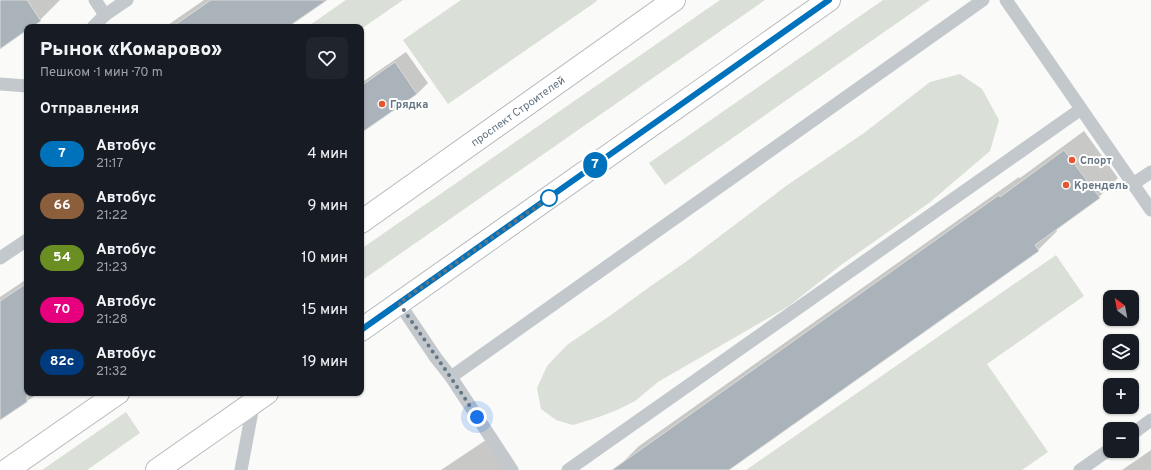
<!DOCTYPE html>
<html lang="ru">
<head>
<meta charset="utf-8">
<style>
	body { margin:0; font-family:Overpass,sans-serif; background:#20242c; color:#f1f3f6; height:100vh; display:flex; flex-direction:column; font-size:15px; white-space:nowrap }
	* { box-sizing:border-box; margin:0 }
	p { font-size:13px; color:#9ea1a6 }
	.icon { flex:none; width:22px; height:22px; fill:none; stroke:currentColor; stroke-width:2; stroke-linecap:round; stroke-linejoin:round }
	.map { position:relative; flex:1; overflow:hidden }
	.panel { position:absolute; left:24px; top:24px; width:340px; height:372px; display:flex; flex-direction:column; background:#171b24; border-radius:8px; box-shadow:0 1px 3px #0004 }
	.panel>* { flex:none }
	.badge { padding:0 8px; border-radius:13px; font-size:14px; line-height:26px }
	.needle { width:26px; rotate:328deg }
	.buttons { position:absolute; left:1103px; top:290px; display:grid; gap:8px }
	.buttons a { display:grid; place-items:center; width:36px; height:36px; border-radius:8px; background:#171b24; box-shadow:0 1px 3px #0004; font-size:20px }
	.you { position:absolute; width:20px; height:20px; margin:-10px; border:3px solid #fff; border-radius:50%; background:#1a73e8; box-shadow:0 0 0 6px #1a73e833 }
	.map>.badge { position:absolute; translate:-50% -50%; box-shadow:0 0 0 2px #fff }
	h2 { padding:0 16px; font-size:15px; line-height:36px }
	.round { display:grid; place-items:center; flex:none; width:42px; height:42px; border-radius:8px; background:#20242c }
	.summary { display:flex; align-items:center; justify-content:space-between; height:68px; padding:0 16px }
	h1 { font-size:19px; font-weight:800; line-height:30px }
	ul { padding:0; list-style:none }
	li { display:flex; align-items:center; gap:12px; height:52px; padding:0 16px }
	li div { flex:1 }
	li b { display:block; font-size:15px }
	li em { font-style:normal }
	li .badge { min-width:44px; font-weight:700; text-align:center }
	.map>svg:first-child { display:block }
	.green { fill:#dadfd7 }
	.shadow { fill:#0003 }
	.building { fill:#aab3b9; stroke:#dcdcda }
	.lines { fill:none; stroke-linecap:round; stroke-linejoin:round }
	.primary-casing { stroke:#b5babe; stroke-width:24 }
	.lane { stroke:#c3c8cc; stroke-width:13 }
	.primary { stroke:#fff; stroke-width:22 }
	.line-casing { stroke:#fff; stroke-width:9 }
	.line { stroke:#0072bc; stroke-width:6 }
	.walk { stroke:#657683; stroke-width:4; stroke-dasharray:0 7.2 }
	.poi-dot { fill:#e4572e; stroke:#fff; stroke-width:1.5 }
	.stop-dot { fill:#fff; stroke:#0072bc; stroke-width:2 }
	.labels { text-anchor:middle; stroke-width:4; stroke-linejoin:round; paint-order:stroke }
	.poi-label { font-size:11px; font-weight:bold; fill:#657683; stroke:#fff; text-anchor:start }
	.street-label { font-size:11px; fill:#657683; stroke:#fff }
</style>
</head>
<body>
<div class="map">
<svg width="1151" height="470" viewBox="0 0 1151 470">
	<rect width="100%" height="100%" fill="#fafaf8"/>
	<g class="green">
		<path d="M346,0h57l-42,29v-2h-54z"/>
		<path d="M461,0h135l1,1 -149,103 -45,-64z"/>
		<path d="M720,0h45l-404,281v-32z"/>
		<path d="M883,0h47l-265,185 -16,-22z"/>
		<path d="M960,74l22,15 17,31 -9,31 -61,52 -88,62 -52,41 -131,76 -23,19 -18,9 -18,7 -26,8 -17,-5 -15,-11 -4,-21 10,-22 20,-21 44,-30 37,-27 39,-27 99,-75 78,-53 66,-51z"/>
		<path d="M1056,255l28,41 -97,68 61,88 -26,18h-276z"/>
		<path d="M126,412l14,21 -53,37h-45z"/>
	</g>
	<g class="shadow">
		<path d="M0,0h60l-20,20 -10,7h-3v2l-27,19z"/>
		<path d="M204,0h121l-38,27h-122z"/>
		<path d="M406,52l22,31 -11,11 -56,38v-49z"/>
		<path d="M1084,131l34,47 -19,19 -43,32 1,2 -19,19 -311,220h-103l-4,-5 19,-19 380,-269 1,1z"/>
		<path d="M27,279v114h12l-39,26v-122z"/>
		<path d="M492,436l22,34h-73z"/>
		<path d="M1151,450v20h-29z"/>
	</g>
	<g class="building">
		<path d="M0,0h27l14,21 -9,6h-5v3l-27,19z"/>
		<path d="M211,0h116l-39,27h-116z"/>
		<path d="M395,62l22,32 -56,39v-47z"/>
		<path d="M1064,150l36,48 -65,47 4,6 -310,219h-117l387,-275 1,2z"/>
		<path d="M27,283v119l-27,18v-119z"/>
	</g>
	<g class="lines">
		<g class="primary-casing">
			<g id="primary">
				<path id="s1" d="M361,222l313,-222"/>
				<path d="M361,330l468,-330"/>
				<path d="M7,470l111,-77"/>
				<path d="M157,470l110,-77"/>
			</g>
		</g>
		<g class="lane">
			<path d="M95,0l10,15"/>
			<path d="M1006,0l145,210"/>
			<path d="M93,27l12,-12 22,-15"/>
			<path d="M0,84l27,2"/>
			<path d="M1133,184l18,-12"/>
			<path d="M0,258l27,-18"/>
			<path d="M399,303l37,55 15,19 61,93"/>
			<path d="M451,377l532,-377"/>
			<path d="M1132,434l19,-14"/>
			<path d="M241,470l13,-69"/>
			<path d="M568,470l513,-361"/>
			<path d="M1080,470l30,-21"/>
		</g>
		<use href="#primary" class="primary"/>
	</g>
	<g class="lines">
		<g class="line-casing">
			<path id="line" d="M361,330l468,-330"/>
		</g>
		<use href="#line" class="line"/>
		<path class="walk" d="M477,417c-25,-39 -52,-76 -78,-114l154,-108 -4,3"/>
	</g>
	<g class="poi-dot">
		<circle cx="382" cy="104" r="4"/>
		<circle cx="1072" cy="160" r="4"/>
		<circle cx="1066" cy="185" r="4"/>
	</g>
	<circle class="stop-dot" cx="549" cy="198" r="8"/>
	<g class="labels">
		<g class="poi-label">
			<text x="390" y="108">Грядка</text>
			<text x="1080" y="164">Спорт</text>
			<text x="1074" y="189">Крендель</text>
		</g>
		<g class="street-label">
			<text dy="4" stroke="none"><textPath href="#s1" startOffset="192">проспект Строителей</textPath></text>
		</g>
	</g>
</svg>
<div class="buttons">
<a><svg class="needle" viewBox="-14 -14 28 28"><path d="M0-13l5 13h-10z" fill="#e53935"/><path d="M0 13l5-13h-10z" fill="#9ea1a6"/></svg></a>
<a><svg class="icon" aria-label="layers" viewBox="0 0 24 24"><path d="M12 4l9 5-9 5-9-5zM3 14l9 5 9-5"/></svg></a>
<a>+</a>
<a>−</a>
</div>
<div class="you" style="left:477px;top:417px"></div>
<b class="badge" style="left:595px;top:165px;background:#0072bc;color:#fff">7</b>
<section class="panel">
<div class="summary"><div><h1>Рынок «Комарово»</h1><p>Пешком · 1 мин · 70 m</p></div><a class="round"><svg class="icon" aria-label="heart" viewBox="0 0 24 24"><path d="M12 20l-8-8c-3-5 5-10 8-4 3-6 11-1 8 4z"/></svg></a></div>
<h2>Отправления</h2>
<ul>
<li><span class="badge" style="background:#0072bc;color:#fff">7</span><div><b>Автобус</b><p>21:17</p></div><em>4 мин</em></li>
<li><span class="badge" style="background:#8b5e3c;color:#fff">66</span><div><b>Автобус</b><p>21:22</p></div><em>9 мин</em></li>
<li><span class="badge" style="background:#6b8e23;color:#fff">54</span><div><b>Автобус</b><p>21:23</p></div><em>10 мин</em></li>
<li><span class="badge" style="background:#e6007e;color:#fff">70</span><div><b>Автобус</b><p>21:28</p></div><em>15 мин</em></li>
<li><span class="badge" style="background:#003b80;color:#fff">82с</span><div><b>Автобус</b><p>21:32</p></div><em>19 мин</em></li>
</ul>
</section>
</div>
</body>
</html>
